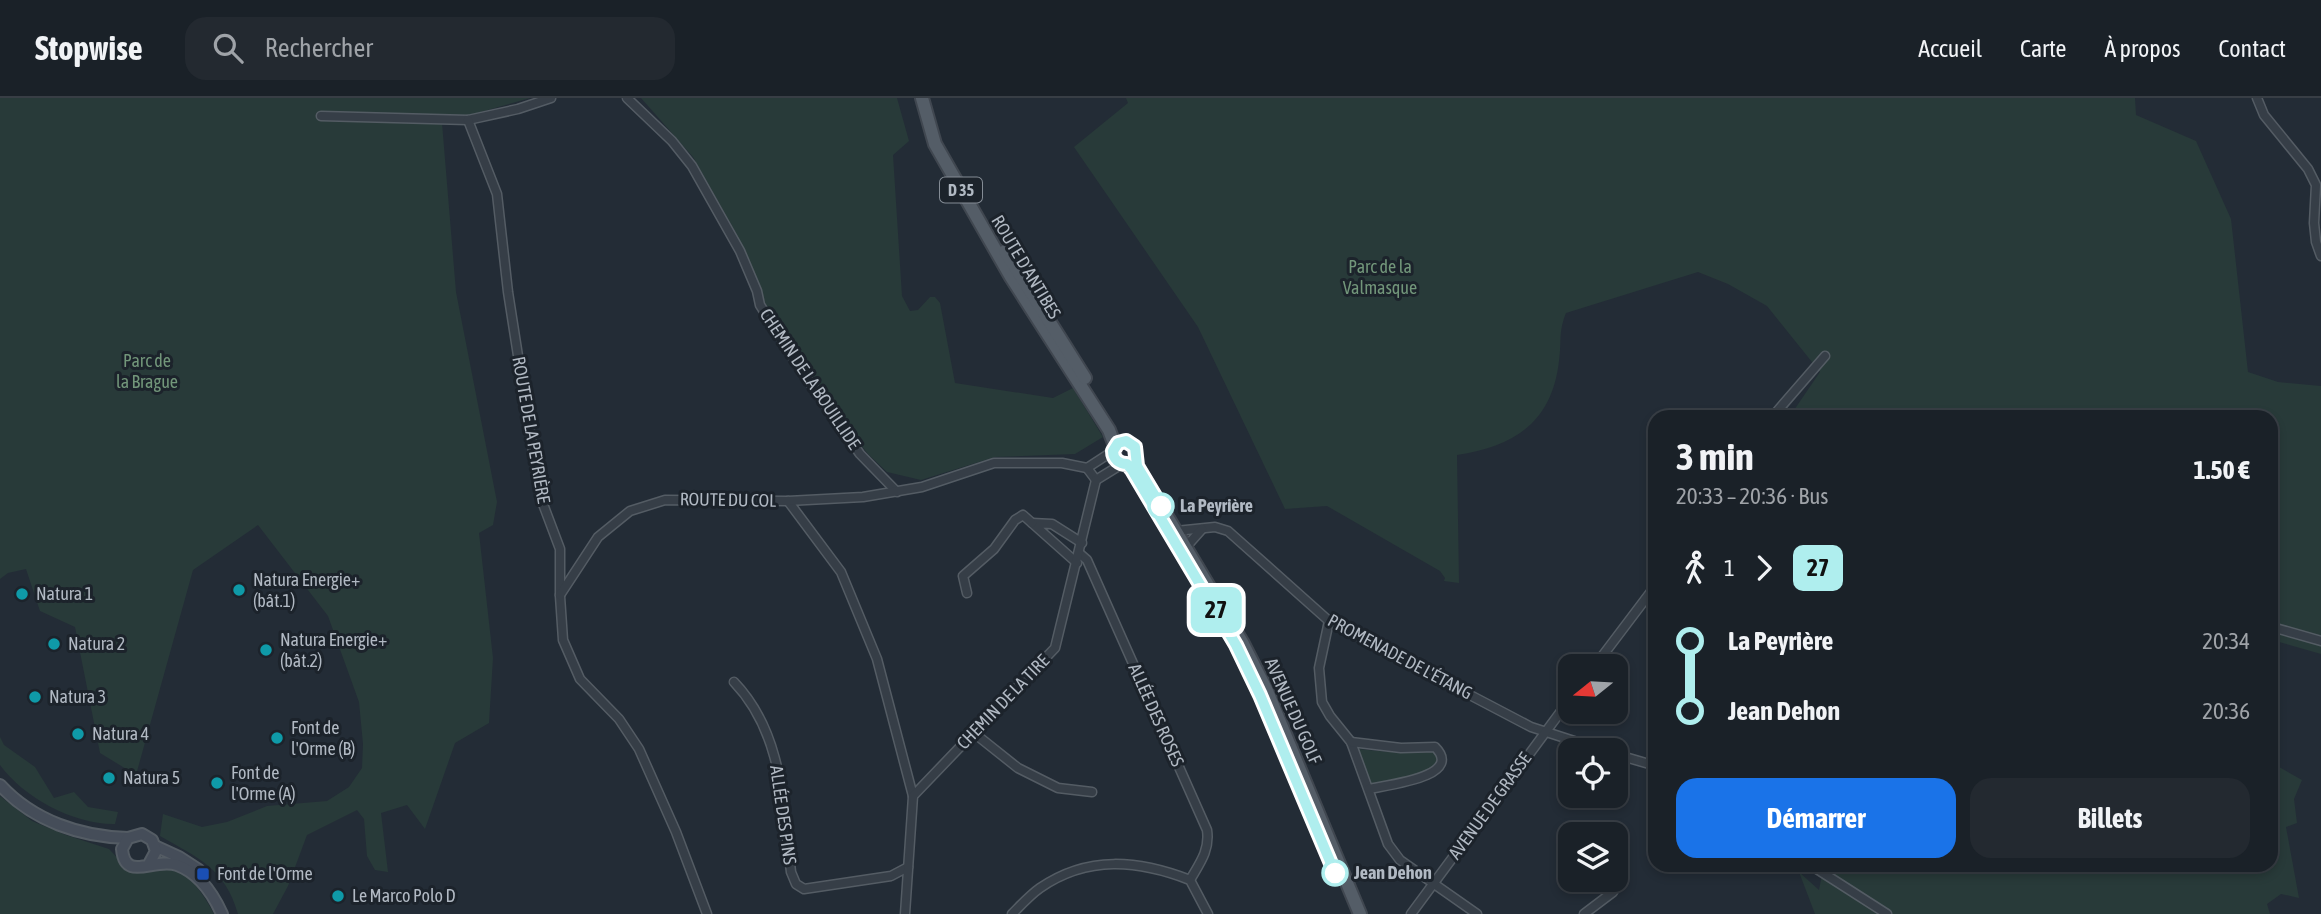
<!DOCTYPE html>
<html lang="fr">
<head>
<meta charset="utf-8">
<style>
	body { margin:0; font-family:"Asap Condensed",sans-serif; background:#232930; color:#f1f3f6; height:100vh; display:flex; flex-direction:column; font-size:26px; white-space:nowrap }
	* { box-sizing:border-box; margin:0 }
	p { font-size:23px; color:#9fa3a8 }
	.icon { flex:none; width:38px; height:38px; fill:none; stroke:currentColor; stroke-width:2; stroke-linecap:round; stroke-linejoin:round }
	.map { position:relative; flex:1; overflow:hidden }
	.side { position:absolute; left:1648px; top:312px; width:630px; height:462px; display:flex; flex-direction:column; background:#1a2128; border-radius:21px; box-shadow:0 4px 10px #0003,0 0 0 2px #383e45 }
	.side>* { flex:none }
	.badge { padding:0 14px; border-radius:10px; font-size:24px; line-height:46px }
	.needle { width:46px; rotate:252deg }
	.buttons { position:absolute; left:1558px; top:556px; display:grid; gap:14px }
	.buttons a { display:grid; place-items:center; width:70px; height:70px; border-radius:14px; background:#1a2128; box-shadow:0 4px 10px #0003,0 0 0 2px #383e45; font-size:35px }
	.map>.badge { position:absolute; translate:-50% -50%; box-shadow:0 0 0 4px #fff }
	.legs { display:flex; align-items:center; gap:10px; height:77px; padding:0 28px; font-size:23px }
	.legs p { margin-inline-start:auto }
	.overview { display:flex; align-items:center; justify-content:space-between; height:119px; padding:0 28px }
	h1 { font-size:38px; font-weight:700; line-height:52px }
	.button { display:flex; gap:14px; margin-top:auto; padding:14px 28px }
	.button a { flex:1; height:80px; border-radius:21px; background:#1a73e8; color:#fff; font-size:28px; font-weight:700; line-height:80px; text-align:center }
	.button a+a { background:#232930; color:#f1f3f6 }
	ul { padding:0 28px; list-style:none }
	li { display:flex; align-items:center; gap:24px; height:70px; font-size:26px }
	li i { display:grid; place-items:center; width:10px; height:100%; margin:0 9px; background:currentColor }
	li i::after { content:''; width:18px; height:18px; margin:-9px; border:5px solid; border-radius:50%; background:#1a2128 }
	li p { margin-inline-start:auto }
	li:first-child i { background:linear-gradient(#0000 50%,currentColor 0) }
	li:last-child i { background:linear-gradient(currentColor 50%,#0000 0) }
	header { display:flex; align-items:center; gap:42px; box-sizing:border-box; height:98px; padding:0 35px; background:#1a2128; border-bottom:2px solid #383e45 }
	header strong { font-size:33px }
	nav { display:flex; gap:38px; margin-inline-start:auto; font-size:24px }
	.search { width:490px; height:63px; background:#232930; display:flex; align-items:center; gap:18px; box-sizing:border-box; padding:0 24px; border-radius:21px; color:#9fa3a8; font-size:26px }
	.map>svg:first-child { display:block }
	.green { fill:#283a39 }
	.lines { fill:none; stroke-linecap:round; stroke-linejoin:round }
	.street-casing { stroke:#545c64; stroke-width:11 }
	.secondary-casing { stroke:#545c64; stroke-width:14 }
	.primary-casing { stroke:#404750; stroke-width:16 }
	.street { stroke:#363e47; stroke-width:8 }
	.secondary { stroke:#454d59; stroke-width:10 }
	.primary { stroke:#545d67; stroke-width:12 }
	.line-1-casing { stroke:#fff; stroke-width:16 }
	.line-1 { stroke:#afeeee; stroke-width:10 }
	.stop-1-dot { fill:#fff; stroke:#afeeee; stroke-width:3.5 }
	.culture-dot { fill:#0f9aa8; stroke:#1c232b; stroke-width:2.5 }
	.transit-dot { fill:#1a4fb4; stroke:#1c232b; stroke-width:2.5 }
	.labels { text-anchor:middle; stroke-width:6; stroke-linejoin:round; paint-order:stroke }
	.shield { fill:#1c232b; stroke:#848c95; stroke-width:2 }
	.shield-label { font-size:16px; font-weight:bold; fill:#b1b9c3 }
	.street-label { font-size:18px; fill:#b1b9c3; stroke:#1c232b }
	.park-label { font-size:18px; fill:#72967a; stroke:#1c232b }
	.stop-label { font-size:18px; font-weight:bold; fill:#b1b9c3; stroke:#1c232b; text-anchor:start }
	.poi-label { font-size:18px; fill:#b1b9c3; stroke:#1c232b; text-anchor:start }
</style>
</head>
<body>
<header>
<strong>Stopwise</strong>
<div class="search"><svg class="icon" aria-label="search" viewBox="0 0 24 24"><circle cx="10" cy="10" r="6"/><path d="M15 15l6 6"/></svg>Rechercher</div>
<nav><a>Accueil</a><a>Carte</a><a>À propos</a><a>Contact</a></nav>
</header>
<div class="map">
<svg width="2321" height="816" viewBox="0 0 2321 816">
	<rect width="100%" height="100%" fill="#232c36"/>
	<g class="green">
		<path d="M0,0h530l-88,25 14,169 41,210 -4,23 -14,8 14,125 -4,65 -34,20 -30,86 -18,-24 -26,8 7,59 -13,-2 -8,-14 -3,-37 -7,-9 -50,25 -19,51 -15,28h-35c-13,-46 -40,-56 -78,-78l3,-22 39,13 25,-5 40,-16 60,-5 22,-14 13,-19 1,-24 -4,-42 -31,-86 -70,-91 -65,45 -57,205 -36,-22 -25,-126 -35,-16 -14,-42 -18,4 -8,6z"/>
		<path d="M641,0h256l12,43 -16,14 9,141 8,15 8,-1 12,-13h5l5,6 15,80 98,15 20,-10 30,49 -28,17 -80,3 -74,23 -34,-8 -19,-18 -37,-48 -67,-100 -28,-73 -43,-76z"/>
		<path d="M1126,0h1009l1,17 60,26 35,78 17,153 30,10 43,4v268l-49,-14v-224h-482l30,-44 -53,-66 -39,-22 -30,-12 -132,41c-8,20 -4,28 -7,48 -7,61 -44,85 -102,94l2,128 -15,-2 1,-3 -5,-7 -113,-65 -42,3 -87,-182 -124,-180 54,-44z"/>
		<path d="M0,639l4,8 31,22 19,31 20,-6 14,15 30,5 -3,12c-40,1 -91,-26 -115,-59z"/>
		<path d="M1358,651l31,3 45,-1 6,6 -1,6 -12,9 -56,12z"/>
		<path d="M2272,665l30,17 -8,19 3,24 -11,4 13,71 -18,-4 -14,10 3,10h-455l-16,-42 20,18 5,-25 448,-1z"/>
		<path d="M0,698l32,25 34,14 43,14 16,17c12,0 27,-3 39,-2 23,4 40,31 50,50h-214z"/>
	</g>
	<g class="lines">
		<g class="street-casing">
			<g id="street">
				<path d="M627,0l45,43 20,25 48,85 17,40 3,14 39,62 61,87 37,38"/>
				<path d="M2257,0l7,17 44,54 8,16 -2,38 2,19 5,14"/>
				<path d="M321,18l147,4 50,-11 33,-11"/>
				<path d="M468,22l29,74 11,98 32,204 20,53v47l3,44 17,39 39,40 20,30 37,83 31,82"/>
				<path d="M1773,318l52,-60"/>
				<path d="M1113,353l-26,17 9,12 26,-16"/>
				<path d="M788,403l53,71 36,87 36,137"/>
				<path d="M1176,433l39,-4 13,4 101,90 202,106 74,24"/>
				<path d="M1186,449l16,-18"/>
				<path d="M1079,455l8,7 120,270c3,20 -7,33 -17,50"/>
				<path d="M1077,465l-45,-40 20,1 30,19"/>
				<path d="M967,495l-4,-17 31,-27 21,-29 8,-5 9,8"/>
				<path d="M560,497l38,-58 32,-26 35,-11 123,1 75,-4 59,-10 72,-24h68l25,5"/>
				<path d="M1329,523l-10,47 3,34 8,14 21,26 37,102 12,16 77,54"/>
				<path d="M2272,529l49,14"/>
				<path d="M1594,569l62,-82"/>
				<path d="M734,584c49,51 49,123 57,190l5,12 8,5 87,-13 17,-9"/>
				<path d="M974,635l44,35 40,20 34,4"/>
				<path d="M1351,644l50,6 34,-1c30,30 -49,38 -66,42"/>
				<path d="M1615,656l41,12"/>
				<path d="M1809,766l78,50"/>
				<path d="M905,816l8,-118 142,-148 41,-168"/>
				<path d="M1012,816c9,-9 18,-19 28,-26 48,-33 98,-28 150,-8l18,34"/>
				<path d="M1411,816l159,-215"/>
				<path d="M1584,816l29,-22 8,-15"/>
			</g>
		</g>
		<g class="secondary-casing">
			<g id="secondary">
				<path d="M0,687c33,36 81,52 128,53"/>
				<path d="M155,748l24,11 20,13"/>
				<path d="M149,766l7,-13 -4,-11 -10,-6 -14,4 -6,11c3,34 32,8 55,16 22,8 36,29 45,49"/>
			</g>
		</g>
		<g class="primary-casing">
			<g id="primary">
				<path d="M922,0l13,46 76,133 98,153 6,16 -1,12 5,5 8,1"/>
				<path d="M1005,153l80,127"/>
				<path d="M1124,343l11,6 2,19 4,7 101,169 25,49 93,223"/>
			</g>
		</g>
		<use href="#street" class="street"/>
		<use href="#secondary" class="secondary"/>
		<use href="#primary" class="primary"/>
	</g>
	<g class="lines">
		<g class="line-1-casing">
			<path id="line-1" d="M1161,408l-24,-40 -2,-19 -9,-6 -8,2 -5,8c0,8 6,13 14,13l5,6 104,175 24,50 75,178"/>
		</g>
		<use href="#line-1" class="line-1"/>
	</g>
	<g class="stop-1-dot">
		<circle cx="1161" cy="408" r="12"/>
		<circle cx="1335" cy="775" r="12"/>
	</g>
	<g class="culture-dot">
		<circle cx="239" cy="492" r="7"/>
		<circle cx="22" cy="496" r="7"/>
		<circle cx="54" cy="546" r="7"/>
		<circle cx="266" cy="552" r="7"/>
		<circle cx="35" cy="599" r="7"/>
		<circle cx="78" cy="636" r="7"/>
		<circle cx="277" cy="640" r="7"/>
		<circle cx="109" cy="680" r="7"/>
		<circle cx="217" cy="685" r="7"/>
		<circle cx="338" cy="798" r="7"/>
	</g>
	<rect class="transit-dot" x="196" y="769" width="14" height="14" rx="3.5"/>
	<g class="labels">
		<rect class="shield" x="940" y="79.5" width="42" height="25" rx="5"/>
		<g class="shield-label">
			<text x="961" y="98">D 35</text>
		</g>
		<g class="street-label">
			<text transform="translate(1026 169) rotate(59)" y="6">ROUTE D'ANTIBES</text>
			<text transform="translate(810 281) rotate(56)" y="6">CHEMIN DE LA BOUILLIDE</text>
			<text transform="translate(531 332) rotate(80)" y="6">ROUTE DE LA PEYRIÈRE</text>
			<text transform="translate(728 402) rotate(1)" y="6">ROUTE DU COL</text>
			<text transform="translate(1400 559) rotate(28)" y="6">PROMENADE DE L'ÉTANG</text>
			<text transform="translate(1003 604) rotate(-46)" y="6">CHEMIN DE LA TIRE</text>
			<text transform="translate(1293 613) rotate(66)" y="6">AVENUE DU GOLF</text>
			<text transform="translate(1156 617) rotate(66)" y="6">ALLÉE DES ROSES</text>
			<text transform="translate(1490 708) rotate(-54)" y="6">AVENUE DE GRASSE</text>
			<text transform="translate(783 717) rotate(82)" y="6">ALLÉE DES PINS</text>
		</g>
		<g class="park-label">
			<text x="1380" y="175">Parc de la<tspan x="1380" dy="21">Valmasque</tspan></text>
			<text x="147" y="269">Parc de<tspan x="147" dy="21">la Brague</tspan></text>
		</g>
		<g class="stop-label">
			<text x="1180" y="414">La Peyrière</text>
			<text x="1354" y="781">Jean Dehon</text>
		</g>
		<g class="poi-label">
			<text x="253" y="488">Natura Energie+<tspan x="253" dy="21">(bât.1)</tspan></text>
			<text x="36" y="502">Natura 1</text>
			<text x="280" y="548">Natura Energie+<tspan x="280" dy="21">(bât.2)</tspan></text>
			<text x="68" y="552">Natura 2</text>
			<text x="49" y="605">Natura 3</text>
			<text x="291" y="636">Font de<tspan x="291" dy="21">l'Orme (B)</tspan></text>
			<text x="92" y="642">Natura 4</text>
			<text x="231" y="681">Font de<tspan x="231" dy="21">l'Orme (A)</tspan></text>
			<text x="123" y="686">Natura 5</text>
			<text x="217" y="782">Font de l'Orme</text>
			<text x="352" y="804">Le Marco Polo D</text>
		</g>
	</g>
</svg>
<div class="buttons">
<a><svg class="needle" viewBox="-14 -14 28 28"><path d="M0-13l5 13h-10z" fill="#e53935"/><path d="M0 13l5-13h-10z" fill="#9fa3a8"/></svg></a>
<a><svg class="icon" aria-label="locate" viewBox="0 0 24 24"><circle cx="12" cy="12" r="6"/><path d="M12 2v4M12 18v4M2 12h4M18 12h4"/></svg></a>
<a><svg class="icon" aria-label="layers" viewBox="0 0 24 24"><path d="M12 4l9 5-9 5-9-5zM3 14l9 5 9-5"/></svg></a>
</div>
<b class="badge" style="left:1216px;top:512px;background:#afeeee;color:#111">27</b>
<section class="side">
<div class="overview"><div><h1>3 min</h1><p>20:33 – 20:36 · Bus</p></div><b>1.50 €</b></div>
<div class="legs"><svg class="icon" aria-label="walk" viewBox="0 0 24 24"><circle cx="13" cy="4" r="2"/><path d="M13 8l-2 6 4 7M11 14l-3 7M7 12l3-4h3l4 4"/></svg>1<svg class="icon" aria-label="forward" viewBox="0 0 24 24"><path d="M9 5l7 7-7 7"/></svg><b class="badge" style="background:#afeeee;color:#111">27</b></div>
<ul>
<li><i style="color:#afeeee"></i><b>La Peyrière</b><p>20:34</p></li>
<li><i style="color:#afeeee"></i><b>Jean Dehon</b><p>20:36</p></li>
</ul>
<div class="button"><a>Démarrer</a><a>Billets</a></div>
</section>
</div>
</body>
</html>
